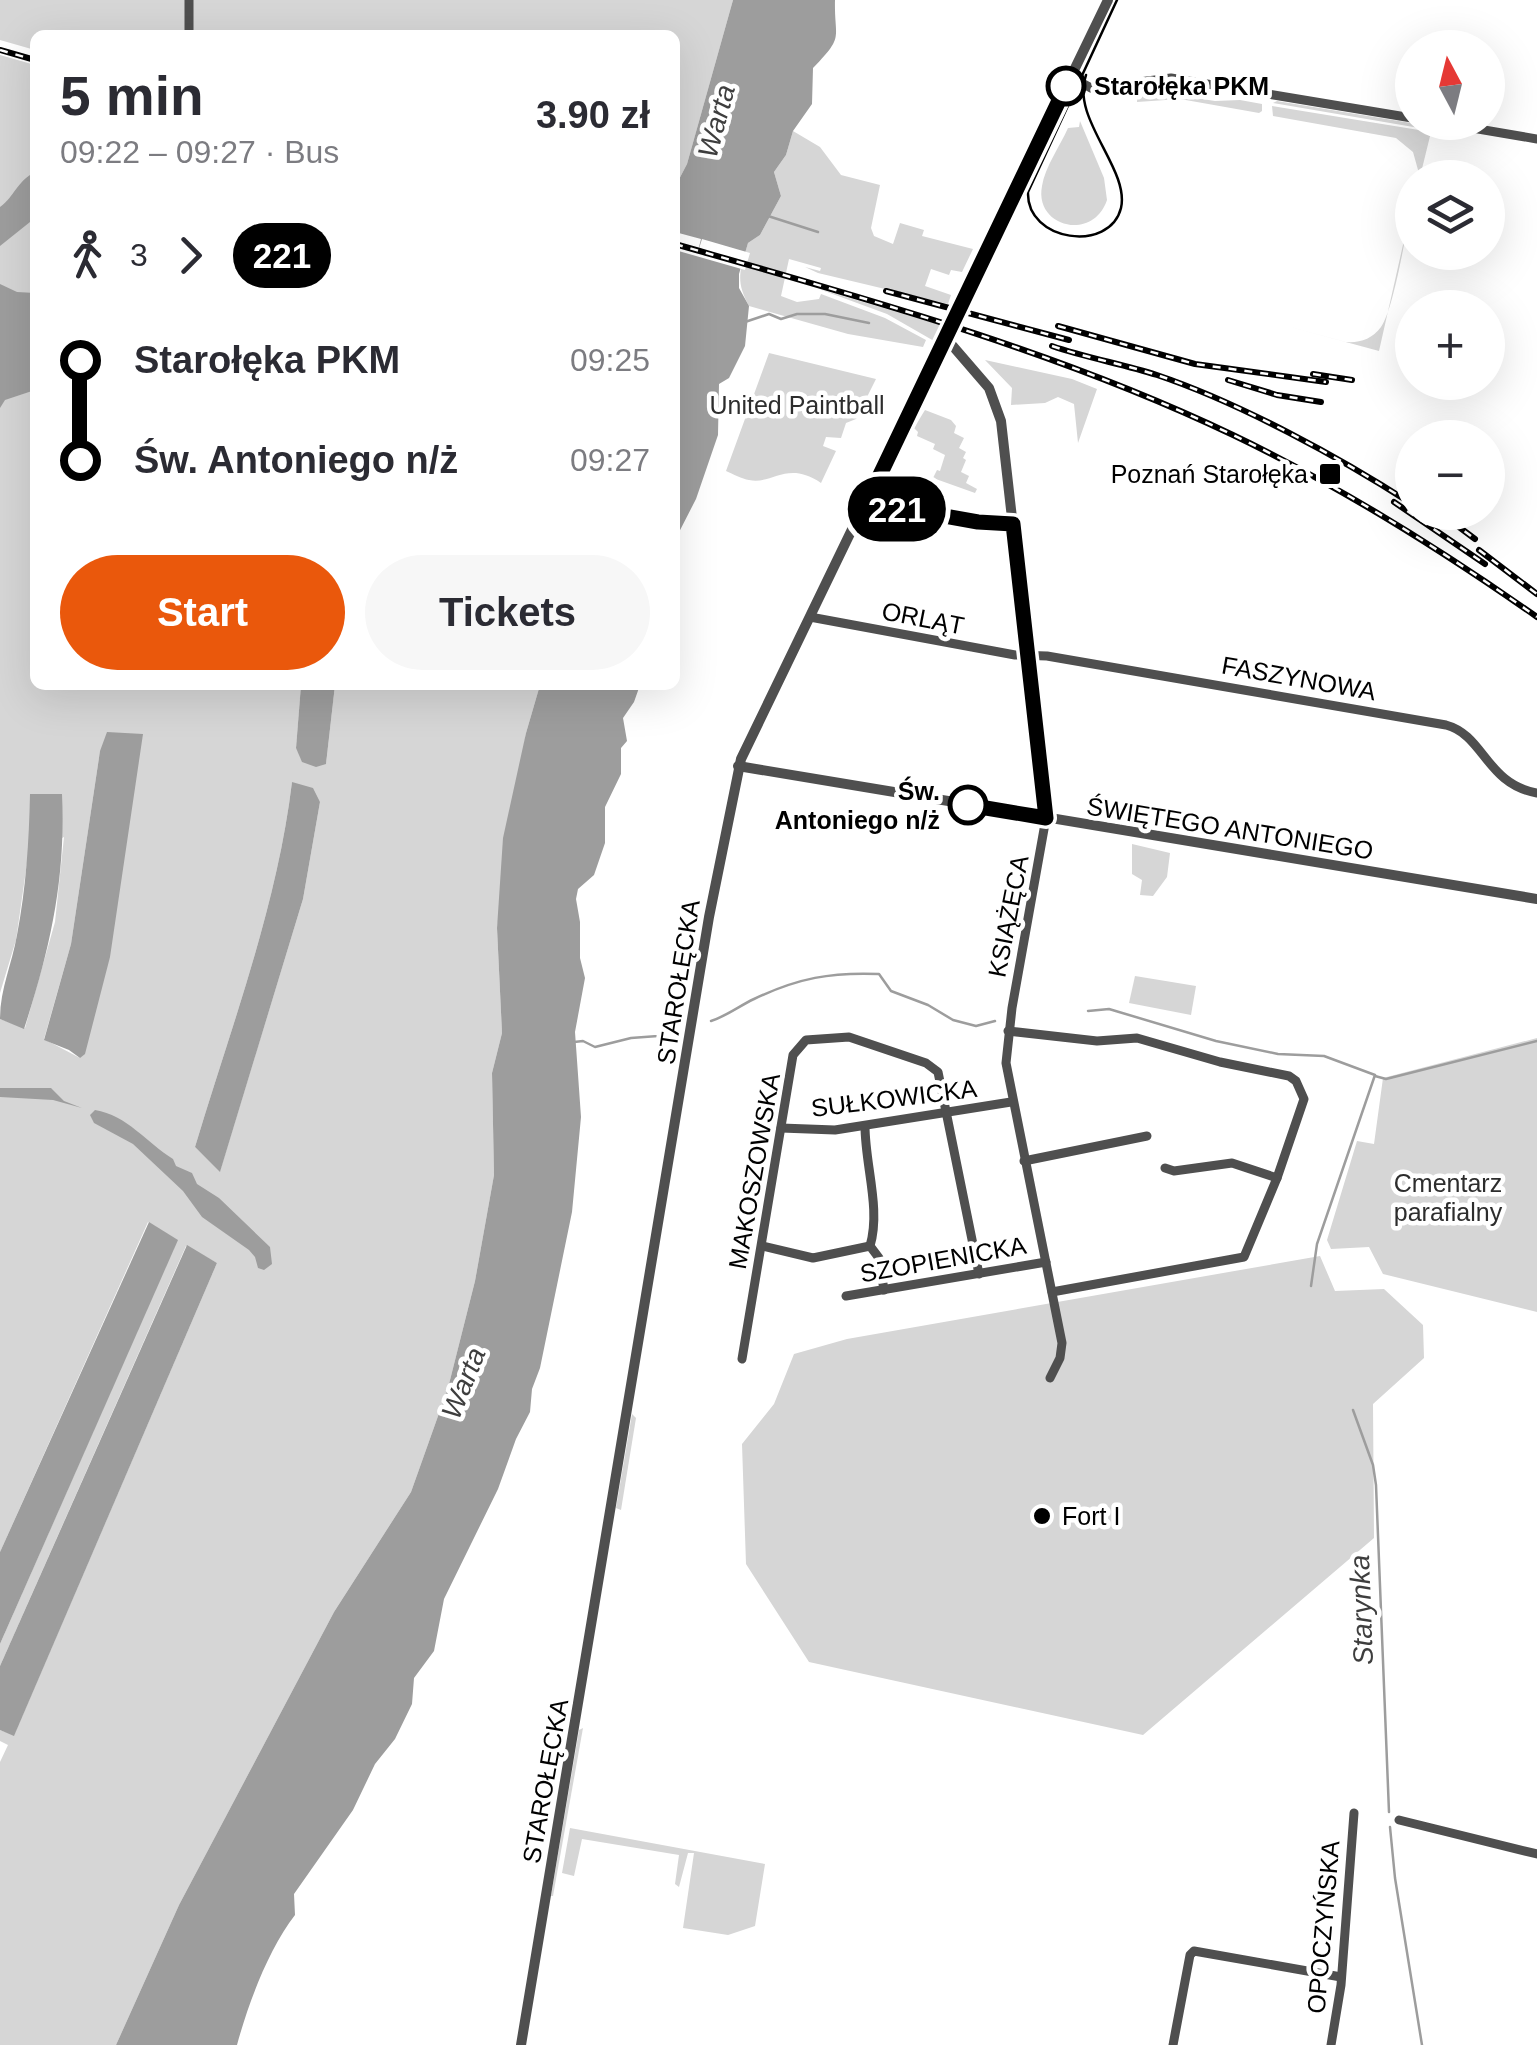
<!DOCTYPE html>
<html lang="en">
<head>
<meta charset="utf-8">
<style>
	body { margin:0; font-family:Arial,sans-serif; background:#f7f7f7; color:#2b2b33; height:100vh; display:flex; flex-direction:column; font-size:38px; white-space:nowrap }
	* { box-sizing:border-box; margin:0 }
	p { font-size:32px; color:#7c7c81 }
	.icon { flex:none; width:55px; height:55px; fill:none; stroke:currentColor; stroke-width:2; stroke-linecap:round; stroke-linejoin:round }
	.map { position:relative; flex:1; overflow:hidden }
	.drawer { position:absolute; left:30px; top:30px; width:650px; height:660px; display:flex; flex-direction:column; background:#fff; border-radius:15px; box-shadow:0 10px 40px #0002 }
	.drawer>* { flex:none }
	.badge { padding:0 20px; border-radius:32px; font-size:35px; line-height:65px }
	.needle { width:65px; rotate:353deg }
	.buttons { position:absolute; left:1395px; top:30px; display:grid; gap:20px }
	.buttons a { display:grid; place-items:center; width:110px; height:110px; border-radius:50%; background:#fff; box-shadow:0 10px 40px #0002; font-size:50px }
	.map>.badge { position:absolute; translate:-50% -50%; box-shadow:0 0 0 5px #fff }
	.legs { display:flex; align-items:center; gap:15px; height:110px; padding:0 30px; font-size:32px }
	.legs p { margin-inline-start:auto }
	.summary { display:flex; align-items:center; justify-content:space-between; height:170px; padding:0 30px }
	h1 { font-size:55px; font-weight:700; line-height:75px }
	.action { display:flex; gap:20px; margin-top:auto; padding:20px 30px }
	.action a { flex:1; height:115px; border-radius:60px; background:#ea580c; color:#fff; font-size:40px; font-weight:700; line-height:115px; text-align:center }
	.action a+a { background:#f7f7f7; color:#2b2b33 }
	ul { padding:0 30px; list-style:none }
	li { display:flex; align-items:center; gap:35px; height:100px; font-size:38px }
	li i { display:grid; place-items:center; width:15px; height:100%; margin:0 12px; background:currentColor }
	li i::after { content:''; width:25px; height:25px; margin:-12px; border:8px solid; border-radius:50%; background:#fff }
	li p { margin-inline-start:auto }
	li:first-child i { background:linear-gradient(#0000 50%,currentColor 0) }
	li:last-child i { background:linear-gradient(currentColor 50%,#0000 0) }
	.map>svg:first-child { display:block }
	.green { fill:#d6d6d6; fill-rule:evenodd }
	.water { fill:#9d9d9d }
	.pier { fill:#fff }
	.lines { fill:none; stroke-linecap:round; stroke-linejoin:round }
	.stream { stroke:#9d9d9d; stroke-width:2.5 }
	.minor { stroke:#4f4f4f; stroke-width:9 }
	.tertiary { stroke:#4f4f4f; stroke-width:10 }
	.tram { stroke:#000; stroke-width:2.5 }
	.rail-casing { stroke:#000; stroke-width:6 }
	.rail { stroke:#fff; stroke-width:2.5; stroke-dasharray:8; stroke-linecap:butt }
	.line-1-casing { stroke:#fff; stroke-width:22 }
	.line-1 { stroke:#000; stroke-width:15 }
	.stop-1-dot { fill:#fff; stroke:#000; stroke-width:5 }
	.poi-dot { fill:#000; stroke:#fff; stroke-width:4 }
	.labels { text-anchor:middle; stroke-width:9; stroke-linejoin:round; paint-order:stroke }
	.stop-label { font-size:25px; font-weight:bold; fill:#000; stroke:#fff; text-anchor:start }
	.park-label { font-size:25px; fill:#2d2d2d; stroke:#fff }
	.poi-label { font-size:25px; fill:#000; stroke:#fff; text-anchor:end }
	.street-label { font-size:25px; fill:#000; stroke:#fff }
	.water-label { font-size:28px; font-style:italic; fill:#3e3e3e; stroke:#fff }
</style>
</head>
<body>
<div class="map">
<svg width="1537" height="2045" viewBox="0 0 1537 2045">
	<rect width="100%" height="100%" fill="#fff"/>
	<g class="green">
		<path d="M0,0h733l-46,164 -12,23v-152h-640v15l-35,-10z"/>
		<path d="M0,55l35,10v620h28l2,4 36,-1 -2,-3h202l-5,63 30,16 9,-79h205l-14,48 -29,195 5,105 -10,40 2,102 -19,106 -27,107 -37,104 -77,120 -155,293 -63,140h-116v-283l8,-17 -8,-4v-11l14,5 203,-472 -31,-17 -186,420v-22l177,-404 -29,-18 -148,330v-533l25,9 30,-106 9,-85 -36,19 -12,84 -16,53zM100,751l-20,307 -36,-19 27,-95zM292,782l28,20 -17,97 -83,272 -25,-24c36,-120 82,-240 97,-365z"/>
		<path d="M1138,89l77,12 25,-1 22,4v7l-3,2 -79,-14 -43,3z"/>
		<path d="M1277,101l152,25 2,4 -158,-27z"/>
		<path d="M1272,106l159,26 -11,45 -7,-25 -17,-14 -123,-22z"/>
		<path d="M1080,121l24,57 3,22c-14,42 -73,27 -65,-14 3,-19 18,-40 26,-58l11,-1z"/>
		<path d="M793,131l27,16 21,28 39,10 -9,43 3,8 19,8 7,-21 24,7 -2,6 51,13 -11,23 -11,-2 -2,5 -18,-6 -6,17 26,9 -3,9 -130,-31 -13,-6 15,4 1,-3 -32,-9 -8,37 16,6 22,-3 2,-5 64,24 41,22 -3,7 -75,-13 -99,-28c-14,-26 -9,-35 -1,-63l12,-8 21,-39 -7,-24 12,-17z"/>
		<path d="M1412,205l-33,146 -133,-36 100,27c14,1 26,-3 35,-15 13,-18 25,-96 31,-122z"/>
		<path d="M819,289l122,36 -7,16 -47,-27z"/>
		<path d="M769,353l107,26 -20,40 -10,4 -5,15 -15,-1 -3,9 13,5 -15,32c-34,-23 -48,2 -72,-3 -7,-1 -16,-6 -23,-9z"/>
		<path d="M985,360l87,19 25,10 -19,54 -4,-39 -16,-7 -13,6 -34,2 1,-17z"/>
		<path d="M925,410l26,10 5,6 -2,7 10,5 -5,10 7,4 -3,6 3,2 -5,12 8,4 -3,7 11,6 -2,4 -42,-15 4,-8 3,1 5,-16 -12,-6 2,-5 -18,-8 1,-4 -4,-4z"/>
		<path d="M893,472l23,11 1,19 -8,-1v-12l-8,-1 -6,11 -6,-2 -3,-12z"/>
		<path d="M1132,844l38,9 -3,24 -14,19 -13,-1 2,-15 -10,-6z"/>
		<path d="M1135,976l61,10 -5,29 -62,-12z"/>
		<path d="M1537,1038v274l-154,-38 -14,-27 -38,2 -4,-9 30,-99 17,3 9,-66z"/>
		<path d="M1320,1256l15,35 49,-2 39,36 1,33 -51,46 1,134 -231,197 -334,-73 -63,-98 -4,-120 32,-40 20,-50 53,-15z"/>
		<path d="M632,1414l4,4 -15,92 -5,-2z"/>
		<path d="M583,1728l-30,168h-2l28,-166z"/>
		<path d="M570,1828l195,36 -10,62 -27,9 -45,-7 11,-75h-6l-9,34 -4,-3 4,-29 -97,-16 -8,37 -12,-3z"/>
	</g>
	<g class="water">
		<path d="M733,0h102c-1,40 10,35 -22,68l-1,36 -19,27 -7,24 -12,17 7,24 -21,39 -12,8 -9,31v14l10,18 -4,40 -16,32 -10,6 -1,51 -22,64 -21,41v-353l12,-23z"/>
		<path d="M35,172v46l-35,28v-39c15,-11 17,-26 35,-35z"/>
		<path d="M0,284l17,8 18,1v97l-30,10 -5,8z"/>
		<path d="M301,685h34l-9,79 -10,3 -14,-5 -6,-14z"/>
		<path d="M540,685h100l-6,17 -11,16 4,23 -6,7v26l-16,33v36l-11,32 -16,14 -2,10 4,23v36l5,20 -10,54 6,85 -9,95 -32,156 -8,21 -2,23 -14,27 -18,50 -54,110 -10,52 -20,27 -2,26 -17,35 -20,25 -22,46 -59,84 1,21c-26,33 -47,89 -58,130h-121l63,-140 155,-293 77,-120 37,-104 27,-107 19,-106 -2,-102 10,-40 -5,-105 6,-90 23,-105z"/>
		<path d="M107,732l36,2 -33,223 -25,97 -5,4 -11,-8 -25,-10 27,-96 29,-193z"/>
		<path d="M292,782l21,6 7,14 -17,97 -83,273 -25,-25c36,-120 82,-240 97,-365z"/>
		<path d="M30,794h32c4,85 -12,155 -38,235l-24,-10c0,-30 12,-55 17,-84 9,-47 12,-93 13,-141z"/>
		<path d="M0,1088h51l13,13 18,7 -29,-8 -53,-3z"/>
		<path d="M95,1110c32,5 52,33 78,49l3,7 16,7 5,11 22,14 51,49 2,17 -8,6 -6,-2 -3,-11 -6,-7 -47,-33 -19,-26 -50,-47 -39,-21 -4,-8z"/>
		<path d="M149,1222l29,18 -178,404v-92z"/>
		<path d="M187,1245l30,18 -203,473 -14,-6v-64z"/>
	</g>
	<path class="pier" d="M675,232l26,7 -4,16 5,-16 48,14 -5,17 -70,-20z"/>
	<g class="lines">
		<g class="stream">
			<path d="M768,216l50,16"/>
			<path d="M745,322l24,-8 12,5 16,-5h28l44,9"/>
			<path d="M1088,1011l21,-2 107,32 62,13 46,2 51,19 -58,169 -6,42"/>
			<path d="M711,1021c16,-5 28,-15 43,-22 44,-21 77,-27 125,-25l12,17 37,14 25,15 23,6 19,-5"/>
			<path d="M574,1042l9,-1 12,6 36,-9 27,-2 12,-9"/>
			<path d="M1375,1076l11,3 151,-38"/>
			<path d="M1353,1410l20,55 3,20 13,327"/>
			<path d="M1390,1827l5,51 27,167"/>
		</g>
		<g class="minor">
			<path d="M189,35v-35"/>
			<path d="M1071,77l20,11 80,-10 241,40"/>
			<path d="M1437,122l100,17"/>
			<path d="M810,617l205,38 32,1 399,69c38,10 40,59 91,68"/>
			<path d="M1046,818l-34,190 -6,55 56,280 -2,15 -10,20"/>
			<path d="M1008,1031l89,10 40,-3 83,24 69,14 7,5 8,18 -27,79 -33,79 -192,35"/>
			<path d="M865,1126c0,39 16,83 5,120"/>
			<path d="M781,1128l54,2 176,-28"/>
			<path d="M1024,1161l123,-25"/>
			<path d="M1165,1168l9,3 58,-8 45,15"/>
			<path d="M762,1246l51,12 57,-12"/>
			<path d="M870,1246l9,12 5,32"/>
			<path d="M846,1296l200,-34"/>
			<path d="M742,1359l51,-304 13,-15 43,-3 77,26 12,9 41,202"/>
			<path d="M1399,1820l138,34"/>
			<path d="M1173,2045l17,-90 4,-4 147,26"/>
			<path d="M1331,2045l10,-60 13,-172"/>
		</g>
		<g class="tertiary">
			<path d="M945,337l44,51 12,33 45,397"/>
			<path d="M738,766l799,133"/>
			<path d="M521,2045l188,-1128 32,-158 367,-759"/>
		</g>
		<path class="tram" d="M1086,75c-16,43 44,94 35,133 -11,45 -95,34 -93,-16l89,-192"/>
		<g class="rail-casing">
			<g id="rail">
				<path d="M0,50l35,10"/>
				<path d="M675,244c189,54 380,106 558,191 107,51 207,114 304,182"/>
				<path d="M886,291l183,49"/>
				<path d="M1058,326l137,38 131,18"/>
				<path d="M1052,346c35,12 71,18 105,29 83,28 182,82 255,129"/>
				<path d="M1313,374l39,6"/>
				<path d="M1228,380l49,15 44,7"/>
				<path d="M1394,502l91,62"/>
				<path d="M1439,512l36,27"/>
				<path d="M1479,550l58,44"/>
			</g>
		</g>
		<use href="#rail" class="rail"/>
	</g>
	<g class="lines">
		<g class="line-1-casing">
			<path id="line-1" d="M968,805l78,13 -33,-294 -35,-2 -111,-20 199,-416"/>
		</g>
		<use href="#line-1" class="line-1"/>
	</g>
	<g class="stop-1-dot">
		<circle cx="1066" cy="86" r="18"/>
		<circle cx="968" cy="805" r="18"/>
	</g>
	<g class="poi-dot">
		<rect x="1318" y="462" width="24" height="24" rx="5"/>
		<circle cx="1042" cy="1516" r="10"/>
	</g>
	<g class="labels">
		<g class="stop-label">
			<text x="1094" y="95">Starołęka PKM</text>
			<text x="940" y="800" text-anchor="end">Św.<tspan x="940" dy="29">Antoniego n/ż</tspan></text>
		</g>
		<g class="park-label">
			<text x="797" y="414">United Paintball</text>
			<text x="1448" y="1192">Cmentarz<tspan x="1448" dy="29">parafialny</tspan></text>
		</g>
		<g class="poi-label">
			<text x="1308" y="483">Poznań Starołęka</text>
			<text x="1062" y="1525" text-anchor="start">Fort I</text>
		</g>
		<g class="street-label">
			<text transform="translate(923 618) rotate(11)" y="9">ORLĄT</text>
			<text transform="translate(1299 678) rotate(10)" y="9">FASZYNOWA</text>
			<text transform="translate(1230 828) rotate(9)" y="9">ŚWIĘTEGO ANTONIEGO</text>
			<text transform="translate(1008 916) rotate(-79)" y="9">KSIĄŻĘCA</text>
			<text transform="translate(678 982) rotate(-81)" y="9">STAROŁĘCKA</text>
			<text transform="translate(894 1098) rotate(-7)" y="9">SUŁKOWICKA</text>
			<text transform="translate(754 1171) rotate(-80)" y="9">MAKOSZOWSKA</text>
			<text transform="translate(943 1259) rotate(-10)" y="9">SZOPIENICKA</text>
			<text transform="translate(545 1781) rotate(-80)" y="9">STAROŁĘCKA</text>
			<text transform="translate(1323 1927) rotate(-85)" y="9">OPOCZYŃSKA</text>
		</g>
		<g class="water-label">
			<text transform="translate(716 121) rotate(-75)" y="10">Warta</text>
			<text transform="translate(463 1383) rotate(-68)" y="10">Warta</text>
			<text transform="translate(1361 1610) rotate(-92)" y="10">Starynka</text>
		</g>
	</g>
</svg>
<div class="buttons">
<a><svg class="needle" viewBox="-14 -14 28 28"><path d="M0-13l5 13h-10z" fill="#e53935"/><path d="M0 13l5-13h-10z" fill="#7c7c81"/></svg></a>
<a><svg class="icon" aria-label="layers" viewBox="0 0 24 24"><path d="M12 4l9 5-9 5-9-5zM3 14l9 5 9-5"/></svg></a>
<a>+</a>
<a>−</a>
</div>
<b class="badge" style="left:897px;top:509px;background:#000;color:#fff">221</b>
<section class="drawer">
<div class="summary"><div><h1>5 min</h1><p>09:22 – 09:27 · Bus</p></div><b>3.90 zł</b></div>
<div class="legs"><svg class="icon" aria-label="walk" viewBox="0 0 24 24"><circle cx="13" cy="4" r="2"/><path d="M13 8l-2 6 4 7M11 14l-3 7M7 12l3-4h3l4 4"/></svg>3<svg class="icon" aria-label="forward" viewBox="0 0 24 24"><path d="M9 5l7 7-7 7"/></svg><b class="badge" style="background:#000;color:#fff">221</b></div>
<ul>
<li><i style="color:#000"></i><b>Starołęka PKM</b><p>09:25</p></li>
<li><i style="color:#000"></i><b>Św. Antoniego n/ż</b><p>09:27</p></li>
</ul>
<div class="action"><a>Start</a><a>Tickets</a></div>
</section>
</div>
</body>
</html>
